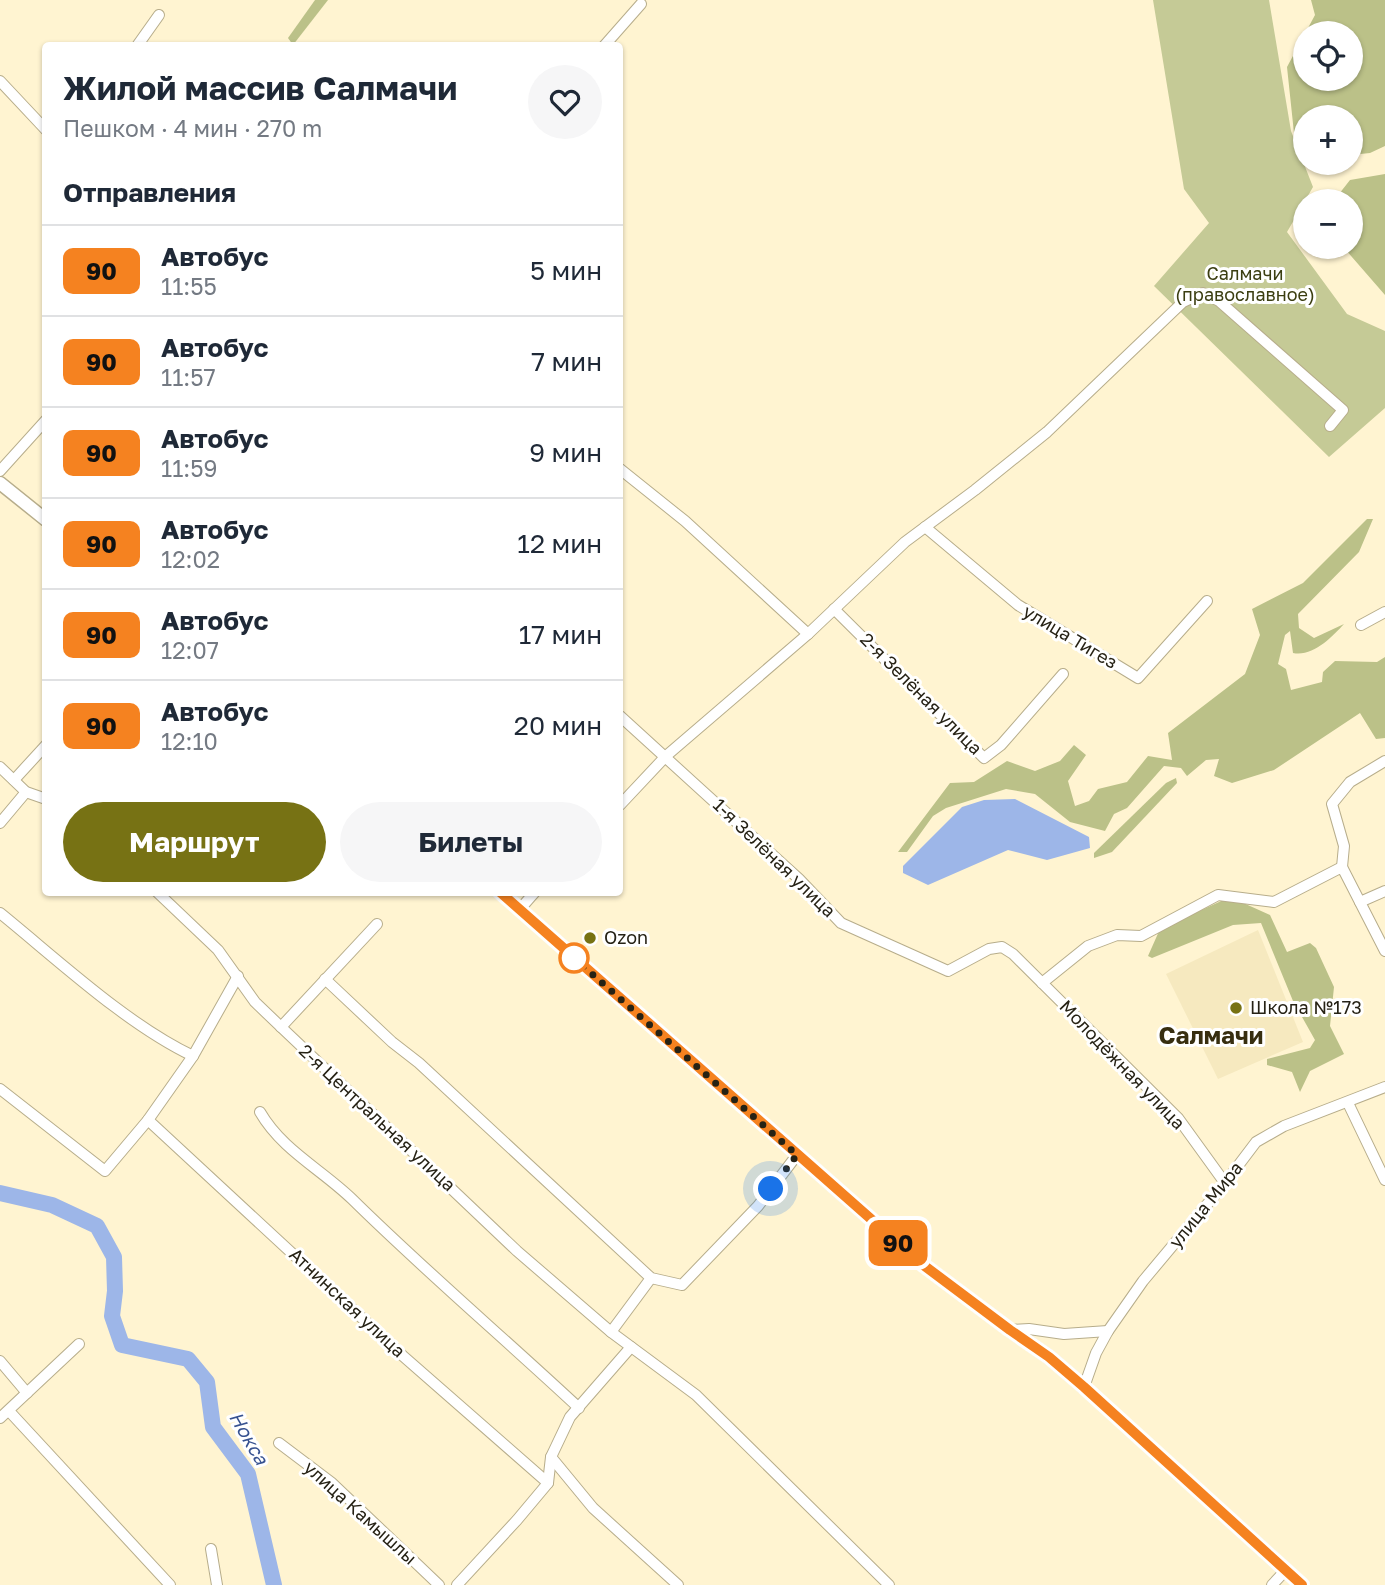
<!DOCTYPE html>
<html lang="ru">
<head>
<meta charset="utf-8">
<style>
	body { margin:0; font-family:"Golos Text",sans-serif; background:#f6f6f7; color:#1f2937; height:100vh; display:flex; flex-direction:column; font-size:26px; white-space:nowrap }
	* { box-sizing:border-box; margin:0 }
	p { font-size:23px; color:#747a83 }
	.icon { flex:none; width:38px; height:38px; fill:none; stroke:currentColor; stroke-width:2; stroke-linecap:round; stroke-linejoin:round }
	.map { position:relative; flex:1; overflow:hidden }
	.drawer { position:absolute; left:42px; top:42px; width:581px; height:854px; display:flex; flex-direction:column; background:#fff; border-radius:7px; box-shadow:0 2px 5px #0004 }
	.drawer>* { flex:none }
	.badge { padding:0 14px; border-radius:10px; font-size:24px; line-height:46px }
	.buttons { position:absolute; left:1293px; top:21px; display:grid; gap:14px }
	.buttons a { display:grid; place-items:center; width:70px; height:70px; border-radius:50%; background:#fff; box-shadow:0 2px 5px #0004; font-size:35px }
	.you { position:absolute; width:35px; height:35px; margin:-18px; border:5px solid #fff; border-radius:50%; background:#1a73e8; box-shadow:0 0 0 10px #1a73e833 }
	.map>.badge { position:absolute; translate:-50% -50%; box-shadow:0 0 0 4px #fff }
	h2 { padding:0 21px; font-size:26px; line-height:63px }
	.round { display:grid; place-items:center; flex:none; width:74px; height:74px; border-radius:37px; background:#f6f6f7 }
	.overview { display:flex; align-items:center; justify-content:space-between; height:119px; padding:0 21px }
	h1 { font-size:33px; font-weight:700; line-height:52px }
	.button { display:flex; gap:14px; margin-top:auto; padding:14px 21px }
	.button a { flex:1; height:80px; border-radius:42px; background:#777214; color:#fff; font-size:28px; font-weight:700; line-height:80px; text-align:center }
	.button a+a { background:#f6f6f7; color:#1f2937 }
	ul { padding:0; list-style:none }
	li { display:flex; align-items:center; gap:21px; height:91px; padding:0 21px; border-top:2px solid #e0e1e3 }
	li div { flex:1 }
	li b { display:block; font-size:26px }
	li em { font-style:normal }
	li .badge { min-width:77px; font-weight:700; text-align:center }
	.map>svg:first-child { display:block }
	.built { fill:#f6e9bf }
	.green { fill:#c5ca96 }
	.forest { fill:#bbc188; fill-rule:evenodd }
	.water { fill:#9db6e8 }
	.lines { fill:none; stroke-linecap:round; stroke-linejoin:round }
	.river { stroke:#9db6e8; stroke-width:16 }
	.minor-casing { stroke:#b7ad8b; stroke-width:12 }
	.tertiary-casing { stroke:#b7ad8b; stroke-width:15 }
	.minor { stroke:#fff; stroke-width:10 }
	.tertiary { stroke:#fff; stroke-width:12 }
	.line-casing { stroke:#fff; stroke-width:16 }
	.line { stroke:#f58220; stroke-width:10 }
	.walk { stroke:#262215; stroke-width:7; stroke-dasharray:0 12.6 }
	.poi-dot { fill:#777214; stroke:#fff; stroke-width:2.5 }
	.stop-dot { fill:#fff; stroke:#f58220; stroke-width:3.5 }
	.labels { text-anchor:middle; stroke-width:6; stroke-linejoin:round; paint-order:stroke }
	.park-label { font-size:18px; fill:#3b3e11; stroke:#fff }
	.street-label { font-size:18px; fill:#262215; stroke:#fff }
	.poi-label { font-size:18px; fill:#262215; stroke:#fff; text-anchor:start }
	.water-label { font-size:19px; font-style:italic; fill:#375290; stroke:#fff }
	.district-label { font-size:24px; font-weight:bold; fill:#372e10; stroke:#fff }
</style>
</head>
<body>
<div class="map">
<svg width="1385" height="1585" viewBox="0 0 1385 1585">
	<rect width="100%" height="100%" fill="#fff4d1"/>
	<path class="built" d="M1258,930l45,112 -85,37 -52,-105z"/>
	<path class="green" d="M1153,0h116l22,131 22,56 -26,45 60,82 38,17v77l-56,49 -175,-171 55,-63 -25,-34z"/>
	<g class="forest">
		<path d="M315,0h13l-35,45 -5,-7z"/>
		<path d="M1311,0h74v146l-15,7 -19,2v-38h-45l-1,27 -11,-11 -7,-66 28,-52zM1306,33h45v46h-45z"/>
		<path d="M1385,174v121l-40,-46v-2h6v-46h-11l-1,-7 11,-14z"/>
		<path d="M1367,519h6l-14,33 -61,62 1,14 15,10 30,-14c-12,13 -31,33 -51,29l-3,-22 -5,4 -7,29 8,5 5,21 31,-8 1,-10 12,-11 42,1 8,-5v81l-9,1 -16,-26 -86,57 -42,13 -18,-7 5,-17 -13,1 -19,16 -6,-8 -17,-2 -37,42 -13,6 -9,17 -35,-9 -35,-28 -29,-5 -60,19 -13,8 -26,36h-9l52,-69 24,-1 33,-21 28,10 25,-10 14,-16 12,10 -18,26 7,25 14,-5 9,-12 29,-7 21,-26 24,4 -4,-27 77,-59 15,-39 -8,-26 51,-26z"/>
		<path d="M1176,778l1,5 -65,69 -18,6v-5l72,-70z"/>
		<path d="M1230,897l40,18 17,37 23,-9 6,5 18,39 -4,39 14,28 -34,17 -10,21 -8,-20 -25,-7v-6l43,-11 5,-8 -22,-39 -32,-78 -28,2 -81,33 -4,-2 12,-27z"/>
	</g>
	<path class="water" d="M1015,799l74,38 1,11 -43,12 -39,-10 -80,35 -25,-12v-7l59,-59 22,-7z"/>
	<g class="lines">
		<path class="river" d="M0,1193l52,12 45,21 17,31 1,34 -3,25 10,29 66,14 19,23 6,45 35,47 26,111"/>
		<g class="minor-casing">
			<g id="minor">
				<path d="M137,46l22,-31"/>
				<path d="M604,46l37,-42"/>
				<path d="M0,81l46,49"/>
				<path d="M620,469l65,52 123,113"/>
				<path d="M0,471l46,-51"/>
				<path d="M925,527l93,78 120,73 69,-77"/>
				<path d="M834,609l150,149 17,-13 62,-71"/>
				<path d="M1361,625l24,-13"/>
				<path d="M620,716l179,163 42,44 107,48 41,-22 13,-2 11,7 165,164 47,65"/>
				<path d="M0,767l26,25 20,7"/>
				<path d="M14,780l32,-35"/>
				<path d="M620,805l46,-49 142,-122 97,-92 70,-52 72,-58 136,-130 20,-9 16,8 124,109 -13,16"/>
				<path d="M0,823l26,-31"/>
				<path d="M1342,867l2,-21 -12,-42 18,-22 35,-21"/>
				<path d="M157,892l61,58 37,52 26,25 236,224 94,81 85,63 193,190"/>
				<path d="M1360,902l25,-11"/>
				<path d="M520,909l15,-17"/>
				<path d="M0,913c58,47 126,111 193,143"/>
				<path d="M325,979l67,63 27,21 232,215 31,7 76,-79 39,-51"/>
				<path d="M1042,983l46,-37 29,-11 24,1 77,-41 56,7 68,-35 43,84"/>
				<path d="M281,1027l96,-103"/>
				<path d="M0,1089l105,82 43,-51 45,-64 45,-80"/>
				<path d="M1348,1103l37,77"/>
				<path d="M260,1112c22,38 61,57 92,87 73,72 152,139 227,209"/>
				<path d="M148,1120l255,236 145,127"/>
				<path d="M1010,1330l19,-1 35,5 44,-3"/>
				<path d="M611,1332l40,-54"/>
				<path d="M0,1361l27,32"/>
				<path d="M1084,1387l12,-34 12,-22 35,-50 82,-98 31,-41 28,-16 101,-39"/>
				<path d="M9,1411l161,174"/>
				<path d="M0,1418l79,-74"/>
				<path d="M279,1443l53,40 107,102"/>
				<path d="M551,1457l42,51 85,77"/>
				<path d="M211,1549l6,36"/>
				<path d="M457,1585l60,-65 31,-37 3,-26 19,-40 61,-70"/>
				<path d="M1272,1585l14,-15"/>
			</g>
		</g>
		<g class="tertiary-casing">
			<g id="tertiary">
				<path d="M0,483l46,37"/>
				<path d="M500,892l422,372 88,66 39,27 35,30 218,198"/>
			</g>
		</g>
		<use href="#minor" class="minor"/>
		<use href="#tertiary" class="tertiary"/>
	</g>
	<g class="lines">
		<g class="line-casing">
			<path id="line" d="M500,892l422,372 88,66 39,27 35,30 218,198"/>
		</g>
		<use href="#line" class="line"/>
		<path class="walk" d="M574,958l223,197 -26,34"/>
	</g>
	<g class="poi-dot">
		<circle cx="590" cy="938" r="7"/>
		<circle cx="1236" cy="1008" r="7"/>
	</g>
	<circle class="stop-dot" cx="574" cy="958" r="14"/>
	<g class="labels">
		<g class="park-label">
			<text x="1245" y="280">Салмачи<tspan x="1245" dy="21">(православное)</tspan></text>
		</g>
		<g class="street-label">
			<text transform="translate(1070 637) rotate(31)" y="6">улица Тигез</text>
			<text transform="translate(921 694) rotate(45)" y="6">2-я Зелёная улица</text>
			<text transform="translate(774 858) rotate(44)" y="6">1-я Зелёная улица</text>
			<text transform="translate(1122 1065) rotate(46)" y="6">Молодёжная улица</text>
			<text transform="translate(377 1118) rotate(43)" y="6">2-я Центральная улица</text>
			<text transform="translate(1206 1205) rotate(-51)" y="6">улица Мира</text>
			<text transform="translate(347 1303) rotate(43)" y="6">Атнинская улица</text>
			<text transform="translate(360 1513) rotate(42)" y="6">улица Камышлы</text>
		</g>
		<g class="poi-label">
			<text x="604" y="944">Ozon</text>
			<text x="1250" y="1014">Школа №173</text>
		</g>
		<g class="water-label">
			<text transform="translate(249 1438) rotate(60)" y="7">Нокса</text>
		</g>
		<g class="district-label">
			<text x="1211" y="1044">Салмачи</text>
		</g>
	</g>
</svg>
<div class="buttons">
<a><svg class="icon" aria-label="locate" viewBox="0 0 24 24"><circle cx="12" cy="12" r="6"/><path d="M12 2v4M12 18v4M2 12h4M18 12h4"/></svg></a>
<a>+</a>
<a>−</a>
</div>
<div class="you" style="left:771px;top:1189px"></div>
<b class="badge" style="left:898px;top:1243px;background:#f58220;color:#111">90</b>
<section class="drawer">
<div class="overview"><div><h1>Жилой массив Салмачи</h1><p>Пешком · 4 мин · 270 m</p></div><a class="round"><svg class="icon" aria-label="heart" viewBox="0 0 24 24"><path d="M12 20l-8-8c-3-5 5-10 8-4 3-6 11-1 8 4z"/></svg></a></div>
<h2>Отправления</h2>
<ul>
<li><span class="badge" style="background:#f58220;color:#111">90</span><div><b>Автобус</b><p>11:55</p></div><em>5 мин</em></li>
<li><span class="badge" style="background:#f58220;color:#111">90</span><div><b>Автобус</b><p>11:57</p></div><em>7 мин</em></li>
<li><span class="badge" style="background:#f58220;color:#111">90</span><div><b>Автобус</b><p>11:59</p></div><em>9 мин</em></li>
<li><span class="badge" style="background:#f58220;color:#111">90</span><div><b>Автобус</b><p>12:02</p></div><em>12 мин</em></li>
<li><span class="badge" style="background:#f58220;color:#111">90</span><div><b>Автобус</b><p>12:07</p></div><em>17 мин</em></li>
<li><span class="badge" style="background:#f58220;color:#111">90</span><div><b>Автобус</b><p>12:10</p></div><em>20 мин</em></li>
</ul>
<div class="button"><a>Маршрут</a><a>Билеты</a></div>
</section>
</div>
</body>
</html>
